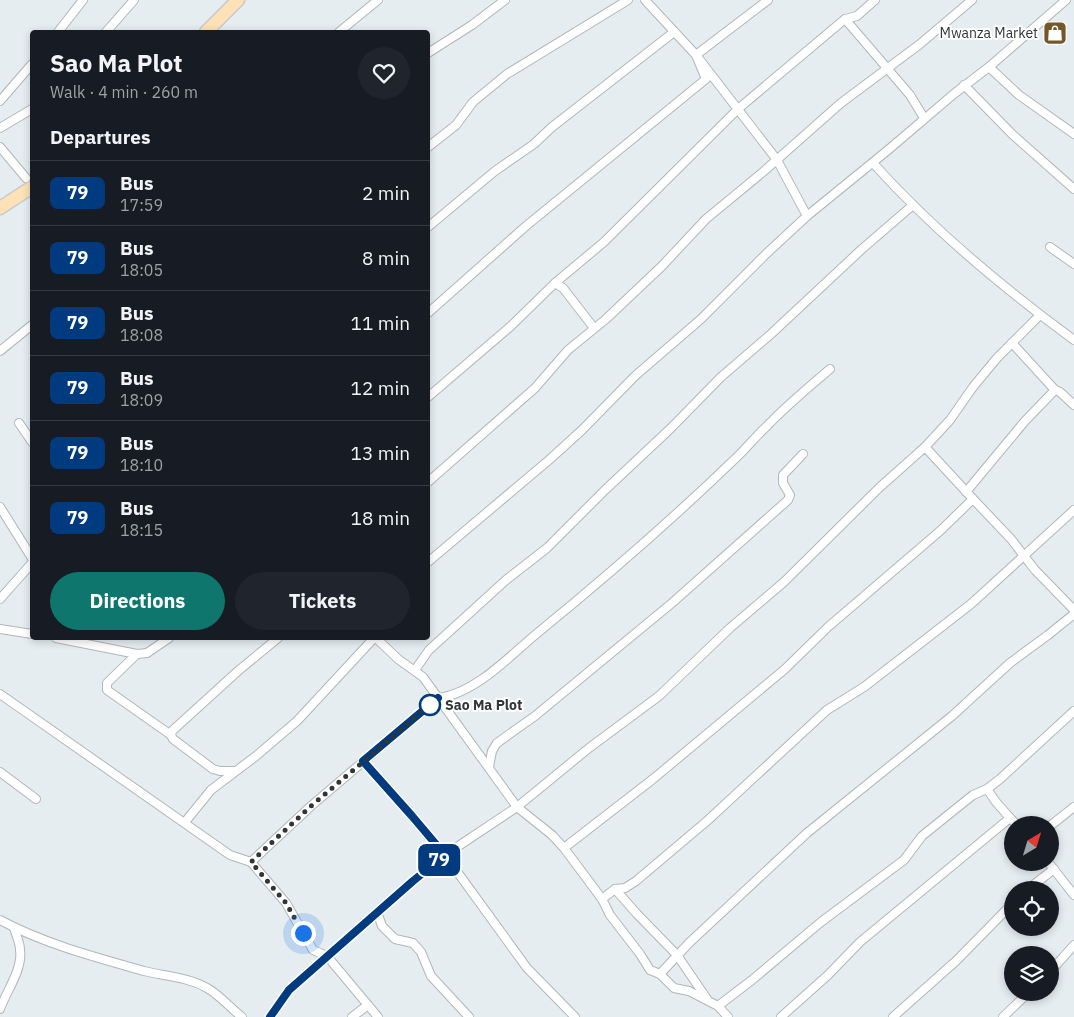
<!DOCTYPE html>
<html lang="en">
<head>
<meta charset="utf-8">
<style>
	body { margin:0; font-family:"IBM Plex Sans",sans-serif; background:#20242c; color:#f1f3f6; height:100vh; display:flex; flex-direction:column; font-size:19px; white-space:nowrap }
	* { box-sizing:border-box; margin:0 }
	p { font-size:16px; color:#9ea1a6 }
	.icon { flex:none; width:28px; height:28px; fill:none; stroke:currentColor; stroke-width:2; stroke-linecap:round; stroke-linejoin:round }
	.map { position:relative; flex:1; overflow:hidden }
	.drawer { position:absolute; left:30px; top:30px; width:400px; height:610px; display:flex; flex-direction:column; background:#171b24; border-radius:5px; box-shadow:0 2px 8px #0003 }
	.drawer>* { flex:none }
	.badge { padding:0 10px; border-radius:8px; font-size:18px; line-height:32px }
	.needle { width:32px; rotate:38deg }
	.tools { position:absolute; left:1004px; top:816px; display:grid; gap:10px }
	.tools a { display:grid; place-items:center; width:55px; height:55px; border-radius:50%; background:#171b24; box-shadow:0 2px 8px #0003; font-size:25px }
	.you { position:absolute; width:25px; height:25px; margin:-12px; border:4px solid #fff; border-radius:50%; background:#1a73e8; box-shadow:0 0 0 8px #1a73e833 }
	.map>.badge { position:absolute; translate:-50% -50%; box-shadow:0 0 0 2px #fff }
	h2 { padding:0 20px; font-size:19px; line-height:45px }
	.round { display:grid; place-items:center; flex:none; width:52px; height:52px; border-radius:26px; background:#20242c }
	.head { display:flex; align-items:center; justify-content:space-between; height:85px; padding:0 20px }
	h1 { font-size:24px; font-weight:800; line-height:38px }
	.primary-button { display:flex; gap:10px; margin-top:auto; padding:10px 20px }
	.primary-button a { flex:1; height:58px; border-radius:30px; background:#0f766e; color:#fff; font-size:20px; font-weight:800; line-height:58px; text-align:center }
	.primary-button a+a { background:#20242c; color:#f1f3f6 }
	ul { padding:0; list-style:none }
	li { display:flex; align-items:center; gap:15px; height:65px; padding:0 20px; border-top:1px solid #363941 }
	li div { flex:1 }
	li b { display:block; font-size:19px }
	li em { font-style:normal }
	li .badge { min-width:55px; font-weight:700; text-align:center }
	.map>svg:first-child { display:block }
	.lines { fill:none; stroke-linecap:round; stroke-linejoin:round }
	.street-casing { stroke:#afb7ba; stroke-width:10 }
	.primary-casing { stroke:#cacacb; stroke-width:15 }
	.street { stroke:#fff; stroke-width:8 }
	.primary { stroke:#fde2b8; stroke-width:12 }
	.line-casing { stroke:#fff; stroke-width:11 }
	.line { stroke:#003b80; stroke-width:8 }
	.walk { stroke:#323536; stroke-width:5; stroke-dasharray:0 9 }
	.stop-dot { fill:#fff; stroke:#003b80; stroke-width:2.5 }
	.labels { text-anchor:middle; stroke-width:4; stroke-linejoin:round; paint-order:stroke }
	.poi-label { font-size:14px; fill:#323536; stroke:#fff; text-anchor:end }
	.stop-label { font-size:14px; font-weight:bold; fill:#323536; stroke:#fff; text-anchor:start }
</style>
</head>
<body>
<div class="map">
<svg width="1074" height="1017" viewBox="0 0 1074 1017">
	<rect width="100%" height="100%" fill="#e5edf1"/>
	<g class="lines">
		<g class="street-casing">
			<g id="street">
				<path d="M645,0l51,55 81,105 30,56"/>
				<path d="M845,19l65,76 14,23"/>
				<path d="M58,32l25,-32"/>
				<path d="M106,32l28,-32"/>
				<path d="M339,32l39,-32"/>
				<path d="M428,53l44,-28 33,-25"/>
				<path d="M989,67l30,28 55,39"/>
				<path d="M964,85l49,50 61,54"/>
				<path d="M0,101l32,-37"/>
				<path d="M0,128l32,-19"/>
				<path d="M0,147l26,31"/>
				<path d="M428,147l28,-22 17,-23 34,-28 121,-74"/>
				<path d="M873,163c60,67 129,124 201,177"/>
				<path d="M428,227l67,-56 39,-27 18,-17 122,-95"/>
				<path d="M1050,247l24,17"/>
				<path d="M555,283l49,-41 134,-133 107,-90 12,-3 18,-16"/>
				<path d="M428,313l98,-87 180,-147 -10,-24 72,-55"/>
				<path d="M1012,343l43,47 5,2 14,13"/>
				<path d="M0,351l32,-26"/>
				<path d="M428,397l83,-71 44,-43 8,5 31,40"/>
				<path d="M19,423l13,19"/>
				<path d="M925,447l25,-27 23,-33 24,-29 43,-43"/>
				<path d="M428,482l107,-94 33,-38 38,-31 56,-53 44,-47 57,-47 78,-69 79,-59 52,-44"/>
				<path d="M966,492l59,-71 30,-31"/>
				<path d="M973,499l38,40 24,31 39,40"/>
				<path d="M0,507l32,51"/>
				<path d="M428,562l121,-102 33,-30 53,-54 66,-57 65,-65 41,-38 81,-66 67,-57 34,-26 77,-67"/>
				<path d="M0,599l32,-36"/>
				<path d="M0,629l32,5"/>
				<path d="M56,638l81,16 10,-1 22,-15"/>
				<path d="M137,654l-30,29v7l64,45"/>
				<path d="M415,670l14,-20 77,-70 41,-32 58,-58 65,-61 51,-52 50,-43 91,-85 51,-44"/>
				<path d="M0,694l230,161 21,7 35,41 27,47 14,6 51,61"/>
				<path d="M363,761l49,55 33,39 82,113 48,49"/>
				<path d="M489,767l3,-16 5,-8 38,-27 137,-113 116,-103 2,-5 -7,-12v-8l20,-21"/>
				<path d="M234,771h-14l-7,-2 -40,-30 -2,-4 1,-4 66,-60 40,-33"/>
				<path d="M0,772l36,27"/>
				<path d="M987,789l9,13 14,16"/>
				<path d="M185,822l26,-32 45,-34 41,-35 77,-83"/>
				<path d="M1050,826l24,-19"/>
				<path d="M564,848l89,-69 132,-110 43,-42 112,-96 33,-32 -48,-52 -45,40 -96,95 -54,46 -71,68 -70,52 -72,59 35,28 12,13 38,51 8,16 30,39 10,16 10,4 14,14 15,3 29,15 10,11"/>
				<path d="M251,862l60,-56 127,-108c36,-4 71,-41 97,-63 70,-57 139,-117 204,-180 10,-10 19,-21 29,-30 19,-20 41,-38 62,-56"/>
				<path d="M1048,862l26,33"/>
				<path d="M615,889l22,25 40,41 30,44"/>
				<path d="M1027,890l27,-21"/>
				<path d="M602,899l13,-10 10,-1 11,-7 71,-60 120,-111 37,-23 107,-83 103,-94"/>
				<path d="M377,912l5,14 13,13 18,4 8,9 10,24 38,41"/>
				<path d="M0,920c45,24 95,37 144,51 20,5 44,6 63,17 13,7 23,20 35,29"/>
				<path d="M1050,972l24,-27"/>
				<path d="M660,974l29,-31 118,-110 145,-117 58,-53 38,-28 26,-21"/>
				<path d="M718,1006l34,-26 69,-58 83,-62 18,-24 31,-25 20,-16 14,-6 13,-10 74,-68"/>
				<path d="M0,1009c6,-17 23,-40 20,-59 0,-8 -4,-15 -6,-22"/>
				<path d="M270,1017l19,-27 124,-109 32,-26 72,-48 -94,-130 -25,-18 -22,-21"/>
				<path d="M352,1017l16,-12"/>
				<path d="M781,1017l47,-42 32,-33 150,-124 7,7"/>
				<path d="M893,1017l63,-56 56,-57"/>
				<path d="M1003,1017l26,-25"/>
			</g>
		</g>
		<g class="primary-casing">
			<g id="primary">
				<path d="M206,32l32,-32"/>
				<path d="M0,208l32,-21"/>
			</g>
		</g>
		<use href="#street" class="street"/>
		<use href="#primary" class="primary"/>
	</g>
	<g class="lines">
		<g class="line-casing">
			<path id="line" d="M270,1017l19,-27 124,-109 32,-26 -33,-39 -49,-55 75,-63"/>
		</g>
		<use href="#line" class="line"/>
		<path class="walk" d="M303,933l-17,-30 -35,-41 60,-56 119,-101"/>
	</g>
	<defs>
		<g id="shop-square" transform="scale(1.25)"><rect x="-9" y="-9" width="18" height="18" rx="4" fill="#725729" stroke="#fff"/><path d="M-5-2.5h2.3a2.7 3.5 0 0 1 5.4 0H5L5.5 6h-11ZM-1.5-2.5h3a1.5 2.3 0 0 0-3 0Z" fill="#fff"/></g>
	</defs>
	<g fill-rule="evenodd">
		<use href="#shop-square" x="1055" y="33"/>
	</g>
	<circle class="stop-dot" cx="430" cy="705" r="10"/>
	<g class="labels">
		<g class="poi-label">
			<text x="1038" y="38">Mwanza Market</text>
		</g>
		<g class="stop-label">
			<text x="445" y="710">Sao Ma Plot</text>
		</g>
	</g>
</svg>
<div class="tools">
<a><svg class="needle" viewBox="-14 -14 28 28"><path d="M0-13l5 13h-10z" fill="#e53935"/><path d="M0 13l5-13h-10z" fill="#9ea1a6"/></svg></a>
<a><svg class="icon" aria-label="locate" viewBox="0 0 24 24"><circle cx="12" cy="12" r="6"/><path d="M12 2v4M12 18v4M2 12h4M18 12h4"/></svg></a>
<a><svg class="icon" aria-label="layers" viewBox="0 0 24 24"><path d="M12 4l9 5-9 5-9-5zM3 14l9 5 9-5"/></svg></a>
</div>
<div class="you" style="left:303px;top:933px"></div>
<b class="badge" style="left:439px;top:860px;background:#003b80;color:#fff">79</b>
<section class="drawer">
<div class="head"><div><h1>Sao Ma Plot</h1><p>Walk · 4 min · 260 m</p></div><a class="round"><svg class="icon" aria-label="heart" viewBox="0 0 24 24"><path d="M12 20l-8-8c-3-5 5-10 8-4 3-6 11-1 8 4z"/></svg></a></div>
<h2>Departures</h2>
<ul>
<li><span class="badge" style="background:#003b80;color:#fff">79</span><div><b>Bus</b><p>17:59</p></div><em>2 min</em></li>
<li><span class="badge" style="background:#003b80;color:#fff">79</span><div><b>Bus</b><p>18:05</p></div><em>8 min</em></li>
<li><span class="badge" style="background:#003b80;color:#fff">79</span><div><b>Bus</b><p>18:08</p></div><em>11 min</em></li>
<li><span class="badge" style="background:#003b80;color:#fff">79</span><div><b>Bus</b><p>18:09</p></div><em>12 min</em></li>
<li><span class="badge" style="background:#003b80;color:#fff">79</span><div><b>Bus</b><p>18:10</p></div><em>13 min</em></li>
<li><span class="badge" style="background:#003b80;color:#fff">79</span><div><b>Bus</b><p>18:15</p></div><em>18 min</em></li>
</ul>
<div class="primary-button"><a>Directions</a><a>Tickets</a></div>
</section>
</div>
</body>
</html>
